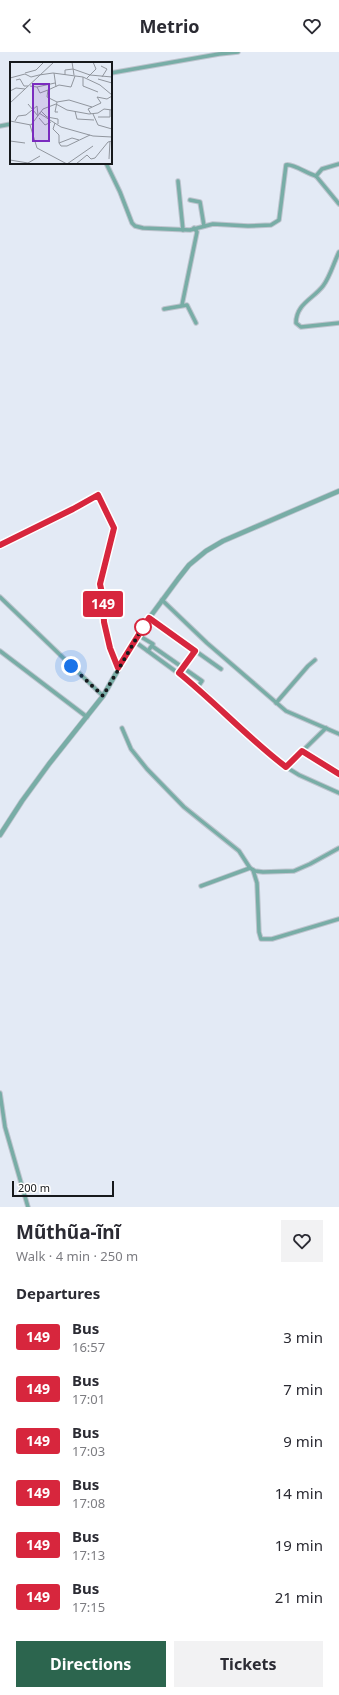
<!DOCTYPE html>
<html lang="en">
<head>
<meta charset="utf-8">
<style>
	body { margin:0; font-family:"Noto Sans",sans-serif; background:#f2f2f3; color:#2b2b33; height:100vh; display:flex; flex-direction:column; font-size:15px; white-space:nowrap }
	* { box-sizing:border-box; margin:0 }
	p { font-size:13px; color:#7c7c81 }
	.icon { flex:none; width:22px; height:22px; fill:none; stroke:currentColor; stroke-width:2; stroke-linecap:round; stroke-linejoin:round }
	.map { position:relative; height:1155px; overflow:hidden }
	.side { display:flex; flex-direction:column; background:#fff; flex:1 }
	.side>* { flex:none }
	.badge { padding:0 8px; border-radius:3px; font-size:14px; line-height:26px }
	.scale { position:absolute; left:12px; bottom:10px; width:102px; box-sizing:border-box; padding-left:4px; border:2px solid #16191c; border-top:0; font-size:11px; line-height:14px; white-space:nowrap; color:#16191c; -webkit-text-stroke:3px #fff; paint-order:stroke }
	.you { position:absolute; width:20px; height:20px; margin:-10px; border:3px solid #fff; border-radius:50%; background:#1a73e8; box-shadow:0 0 0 6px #1a73e833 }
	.map>.badge { position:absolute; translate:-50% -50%; box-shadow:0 0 0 2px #fff }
	h2 { padding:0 16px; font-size:15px; line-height:36px }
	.round { display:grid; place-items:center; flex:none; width:42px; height:42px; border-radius:0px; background:#f2f2f3 }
	.overview { display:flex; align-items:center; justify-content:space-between; height:68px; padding:0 16px }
	h1 { font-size:19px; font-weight:700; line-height:30px }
	.primary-button { display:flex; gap:8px; margin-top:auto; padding:8px 16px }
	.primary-button a { flex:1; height:46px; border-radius:0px; background:#2c654e; color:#fff; font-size:16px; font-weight:700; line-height:46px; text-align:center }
	.primary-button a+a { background:#f2f2f3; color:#2b2b33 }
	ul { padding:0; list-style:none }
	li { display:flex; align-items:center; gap:12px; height:52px; padding:0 16px }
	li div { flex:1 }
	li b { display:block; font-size:15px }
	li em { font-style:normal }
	li .badge { min-width:44px; font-weight:700; text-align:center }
	header { display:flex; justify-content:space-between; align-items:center; height:52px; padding:0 16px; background:#fff; font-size:18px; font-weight:700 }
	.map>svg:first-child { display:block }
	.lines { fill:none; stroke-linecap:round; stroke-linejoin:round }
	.minor-casing { stroke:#bec4ce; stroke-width:5.5 }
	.tertiary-casing { stroke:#bec4ce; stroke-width:6 }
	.minor { stroke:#78ada6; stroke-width:3.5 }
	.tertiary { stroke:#78ada6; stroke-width:4.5 }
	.line-casing { stroke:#fff; stroke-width:9 }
	.line { stroke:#d7263d; stroke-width:6 }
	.walk { stroke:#16191c; stroke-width:4; stroke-dasharray:0 7.2 }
	.stop-dot { fill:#fff; stroke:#d7263d; stroke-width:2 }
	.inset-road { fill:none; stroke:#91969e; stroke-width:1 }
	.view { fill:#7b2cbf; fill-opacity:0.15; stroke:#7b2cbf; stroke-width:2 }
	.inset-edge { fill:none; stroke:#16191c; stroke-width:2 }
</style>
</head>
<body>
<header><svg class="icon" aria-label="back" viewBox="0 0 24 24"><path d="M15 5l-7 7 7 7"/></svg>Metrio<svg class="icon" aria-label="heart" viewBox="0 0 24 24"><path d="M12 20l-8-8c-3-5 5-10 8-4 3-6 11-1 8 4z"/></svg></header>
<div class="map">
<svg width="339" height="1155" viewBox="0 0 339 1155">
	<rect width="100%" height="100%" fill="#e3eaf5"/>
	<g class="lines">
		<g class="minor-casing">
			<g id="minor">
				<path d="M111,21l108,-19 19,-2"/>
				<path d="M0,74l11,-2"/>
				<path d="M106,111l14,29 12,31 3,3 8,2 47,2 23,-6 35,2 23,-1 8,-5 7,-55c6,-2 22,9 30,11"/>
				<path d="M339,112l-17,5 -6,7 23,28"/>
				<path d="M178,129l5,49"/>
				<path d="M190,148l10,2 4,24"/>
				<path d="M339,200c-5,10 -9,25 -16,34 -10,13 -27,18 -27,37l5,4 38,-4"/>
				<path d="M182,253l15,-73 -3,-4"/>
				<path d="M164,257l23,-4 9,18"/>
				<path d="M0,493l73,-36 25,-14 16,33 -14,56 3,14 1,24 6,26 8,20"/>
				<path d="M0,545l103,99"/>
				<path d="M162,548l45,43 79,68 53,23"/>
				<path d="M149,566l72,51"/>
				<path d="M138,583l15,9 -5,7"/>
				<path d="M134,589l70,51 44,43 38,32 13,8 40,18"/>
				<path d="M152,594l50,35 -5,7"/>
				<path d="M0,599l87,66"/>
				<path d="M179,621l16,-22"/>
				<path d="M276,651l32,-37 7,-6"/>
				<path d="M122,676l9,21 16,20 37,38 55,44 11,17 5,3 8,1 31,-1 16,-7 29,-16"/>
				<path d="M302,699l37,23"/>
				<path d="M286,715l40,-39"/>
				<path d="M253,818l4,13 2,49 2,7h11l67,-20"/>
				<path d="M201,834l49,-18"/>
				<path d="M0,1041l5,34 23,80"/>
			</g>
		</g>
		<g class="tertiary-casing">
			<path id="tertiary" d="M0,783l22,-34 27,-37 54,-68 41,-71 34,-46 11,-14 17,-14 17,-10 116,-50"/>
		</g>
		<use href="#minor" class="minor"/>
		<use href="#tertiary" class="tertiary"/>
	</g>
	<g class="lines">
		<g class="line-casing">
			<path id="line" d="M0,493l73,-36 25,-14 16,33 -14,56 3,14 1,24 6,26 8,20 31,-50 46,33 -16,22c37,30 69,65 107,94l16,-16 37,23"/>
		</g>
		<use href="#line" class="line"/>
		<path class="walk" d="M71,614l32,30 41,-71 -1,2"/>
	</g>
	<circle class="stop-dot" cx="143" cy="575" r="8"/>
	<g transform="translate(10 10)">
		<rect width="102" height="102" fill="#e3eaf5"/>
		<path class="inset-road" d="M62,0l2,13M91,4l6,3 -5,8M15,11l11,-3 8,-8M44,11l2,14M29,13l14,-2 30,4 17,8 12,10M55,13v-5l8,-1 17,6M80,13l22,2M73,15v9l15,6M0,16l15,-4 6,3 8,-2M77,16l9,-9 -3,-7M88,17l14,4M6,18l4,-1 4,7h4M20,24l7,1 3,6 8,-3M27,25l18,-4M0,29l6,-3 9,1M47,40l12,-2 23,7M0,41l44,-41M18,42l10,12M31,49l6,6 11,2v5M65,49l2,8 17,1M48,50h-3l2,-10 -10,-5 1,-7 11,-5 12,2 4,-11M29,51l22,14 32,9 19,1M81,52l-3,-5 13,-6 -4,-6 10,2 5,-3M83,52l5,11 14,4M88,55h12v-7M29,56l6,7 6,-3M0,59l21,4 12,-16 13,-5 11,6 22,4 9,-1 6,-4 8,1M5,59l3,-5 8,-1 11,-9 1,9M45,61l-2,6 6,6v8M20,63l7,23 30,16M0,79l15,2M49,81l2,3h6l23,-11M49,81l13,-5 7,2M99,97l1,-18M0,98l18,3 12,-7M57,102l26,-18M66,102l11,-9 4,4 4,-1 13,-16 4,-1"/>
		<path class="view" d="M23,22h16v57h-16z"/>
		<rect width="102" height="102" class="inset-edge"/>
	</g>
</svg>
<div class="scale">200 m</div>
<div class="you" style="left:71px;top:614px"></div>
<b class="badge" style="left:103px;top:552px;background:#d7263d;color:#fff">149</b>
</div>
<section class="side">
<div class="overview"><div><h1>Mũthũa-ĩnĩ</h1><p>Walk · 4 min · 250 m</p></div><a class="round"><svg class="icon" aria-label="heart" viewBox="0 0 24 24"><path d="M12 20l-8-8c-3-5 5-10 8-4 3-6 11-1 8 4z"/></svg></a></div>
<h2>Departures</h2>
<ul>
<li><span class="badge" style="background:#d7263d;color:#fff">149</span><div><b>Bus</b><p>16:57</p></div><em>3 min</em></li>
<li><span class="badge" style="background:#d7263d;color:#fff">149</span><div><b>Bus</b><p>17:01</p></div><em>7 min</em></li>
<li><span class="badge" style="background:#d7263d;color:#fff">149</span><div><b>Bus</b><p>17:03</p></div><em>9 min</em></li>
<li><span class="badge" style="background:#d7263d;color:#fff">149</span><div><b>Bus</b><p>17:08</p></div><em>14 min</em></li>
<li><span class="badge" style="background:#d7263d;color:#fff">149</span><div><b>Bus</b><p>17:13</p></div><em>19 min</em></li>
<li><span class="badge" style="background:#d7263d;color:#fff">149</span><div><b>Bus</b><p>17:15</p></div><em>21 min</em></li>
</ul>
<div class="primary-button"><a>Directions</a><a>Tickets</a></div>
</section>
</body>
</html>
